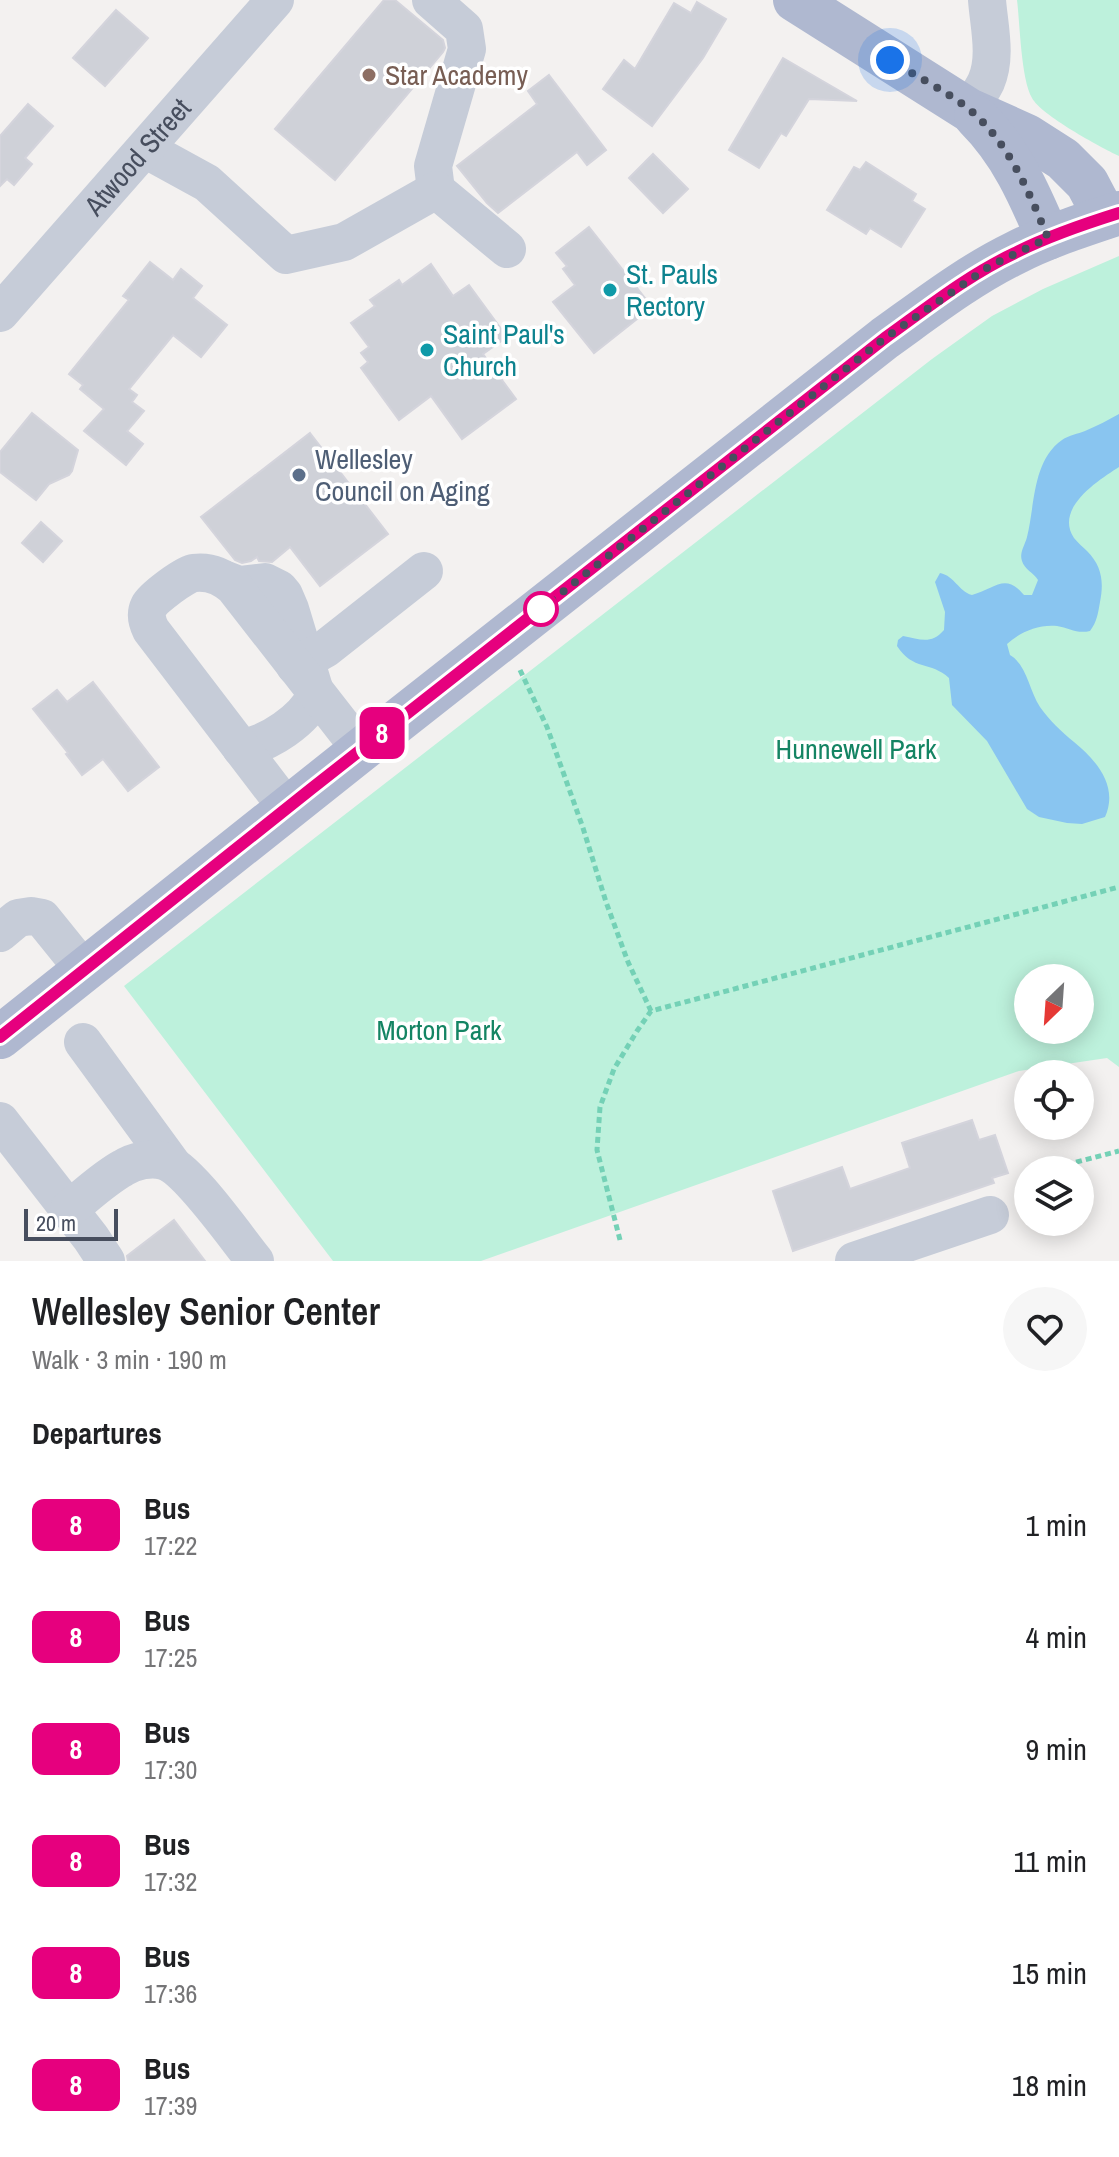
<!DOCTYPE html>
<html lang="en">
<head>
<meta charset="utf-8">
<style>
	body { margin:0; font-family:"Archivo Narrow",sans-serif; background:#f6f6f6; color:#202124; height:100vh; display:flex; flex-direction:column; font-size:30px; white-space:nowrap }
	* { box-sizing:border-box; margin:0 }
	p { font-size:26px; color:#757577 }
	.icon { flex:none; width:44px; height:44px; fill:none; stroke:currentColor; stroke-width:2; stroke-linecap:round; stroke-linejoin:round }
	.map { position:relative; height:1261px; overflow:hidden }
	.side { display:flex; flex-direction:column; background:#fff; flex:1 }
	.side>* { flex:none }
	.badge { padding:0 16px; border-radius:12px; font-size:28px; line-height:52px }
	.needle { width:52px; rotate:205deg }
	.fabs { position:absolute; left:1014px; top:964px; display:grid; gap:16px }
	.fabs a { display:grid; place-items:center; width:80px; height:80px; border-radius:50%; background:#fff; box-shadow:0 4px 20px #0003; font-size:40px }
	.scale { position:absolute; left:24px; bottom:20px; width:94px; box-sizing:border-box; padding-left:8px; border:4px solid #474e5e; border-top:0; font-size:22px; line-height:28px; white-space:nowrap; color:#474e5e; -webkit-text-stroke:6px #fff; paint-order:stroke }
	.you { position:absolute; width:40px; height:40px; margin:-20px; border:6px solid #fff; border-radius:50%; background:#1a73e8; box-shadow:0 0 0 12px #1a73e833 }
	.map>.badge { position:absolute; translate:-50% -50%; box-shadow:0 0 0 4px #fff }
	h2 { padding:0 32px; font-size:30px; line-height:72px }
	.round { display:grid; place-items:center; flex:none; width:84px; height:84px; border-radius:42px; background:#f6f6f6 }
	.overview { display:flex; align-items:center; justify-content:space-between; height:136px; padding:0 32px }
	h1 { font-size:38px; font-weight:600; line-height:60px }
	ul { padding:0; list-style:none }
	li { display:flex; align-items:center; gap:24px; height:112px; padding:0 32px }
	li div { flex:1 }
	li b { display:block; font-size:30px }
	li em { font-style:normal }
	li .badge { min-width:88px; font-weight:700; text-align:center }
	.map>svg:first-child { display:block }
	.green { fill:#bdf1dc; fill-rule:evenodd }
	.water { fill:#89c5f0 }
	.building { fill:#cfd1d8; stroke:#d4d4dc; stroke-width:2 }
	.lines { fill:none; stroke-linecap:round; stroke-linejoin:round }
	.path { stroke:#74d1b6; stroke-width:5; stroke-dasharray:6 4; stroke-linecap:butt }
	.minor { stroke:#c6ccd8; stroke-width:38 }
	.major { stroke:#afb8d0; stroke-width:44 }
	.line-casing { stroke:#fff; stroke-width:18 }
	.line { stroke:#e6007e; stroke-width:12 }
	.walk { stroke:#474e5e; stroke-width:8; stroke-dasharray:0 14.4 }
	.education-dot { fill:#8d6e63; stroke:#fff; stroke-width:3 }
	.culture-dot { fill:#0f9aa8; stroke:#fff; stroke-width:3 }
	.service-dot { fill:#5c6f8a; stroke:#fff; stroke-width:3 }
	.stop-dot { fill:#fff; stroke:#e6007e; stroke-width:4 }
	.labels { text-anchor:middle; stroke-width:7; stroke-linejoin:round; paint-order:stroke }
	.education-label { font-size:28px; fill:#785e54; stroke:#fff; text-anchor:start }
	.street-label { font-size:28px; fill:#474e5e; stroke:#fff }
	.culture-label { font-size:28px; fill:#0d838f; stroke:#fff; text-anchor:start }
	.service-label { font-size:28px; fill:#4e5e75; stroke:#fff; text-anchor:start }
	.park-label { font-size:28px; fill:#148463; stroke:#fff }
</style>
</head>
<body>
<div class="map">
<svg width="1119" height="1261" viewBox="0 0 1119 1261">
	<rect width="100%" height="100%" fill="#f3f1f0"/>
	<g class="green">
		<path d="M1017,0h102v156c-19,-9 -78,-41 -87,-58 -11,-19 -12,-74 -15,-98z"/>
		<path d="M1119,256v811l-12,-9 -88,13 -538,190h-148l-209,-275 808,-627 60,-43 51,-27zM1028,978h52v52h-52z"/>
	</g>
	<path class="water" d="M1119,414v53c-20,13 -65,41 -45,71 4,5 9,9 13,13 15,15 17,31 13,51 -2,11 -3,20 -10,29 -13,3 -21,-3 -33,-5 -18,-2 -37,6 -50,18l3,11c17,10 19,35 30,52 9,13 22,25 34,35 22,18 45,44 31,75l-23,7 -15,-1 -28,-6 -12,-8 -40,-68 -35,-36 -3,-27c-18,-17 -36,-7 -52,-32l1,-6 5,-4c17,3 28,9 41,-6l1,-18 -10,-30 5,-9c15,3 18,18 32,22 23,-6 33,-23 52,0h8l6,-15c-4,-7 -14,-11 -16,-19 -3,-8 3,-16 5,-24 8,-31 5,-76 35,-97 7,-5 16,-6 23,-9 12,-5 23,-11 34,-17z"/>
	<g class="building">
		<path d="M384,0h11l48,40 2,8 -2,4 -108,128 -60,-51z"/>
		<path d="M697,2l29,17 -23,39 -51,68 -49,-37 21,-29 11,9 39,-66 17,10z"/>
		<path d="M116,10l32,28 -43,48 -32,-28z"/>
		<path d="M783,58l74,43 -48,-2 -23,37 -5,-3 -22,35 -30,-18z"/>
		<path d="M549,75l57,75 -19,15 -10,-13 -79,61 -11,-10 -30,-37 80,-62 -9,-13z"/>
		<path d="M28,104l25,22 -28,32 7,6 -18,21 -7,-6 -7,7v-50z"/>
		<path d="M653,154l35,35 -25,24 -34,-35z"/>
		<path d="M866,162l50,32 -4,7 13,8 -24,38 -31,-19 -4,6 -39,-24 27,-43 6,3z"/>
		<path d="M589,227l63,80 -58,46 -41,-51 22,-17 -12,-16 4,-3 -11,-13z"/>
		<path d="M150,262l23,18 8,-11 21,17 -9,12 34,27 -26,32 -28,-22 -44,54 8,6 -5,7 12,9 -17,20 16,13 -17,21 -42,-34 20,-22 -24,-20 3,-4 -14,-11 60,-74 -6,-4z"/>
		<path d="M431,264l22,32 16,-11 38,52 -24,17 33,45 -54,40 -31,-43 -32,24 -38,-52 7,-6 -7,-9 8,-6 -18,-24 24,-17 -5,-6 29,-20 3,5z"/>
		<path d="M32,413l46,37 -6,21 -3,4 -20,9 -13,16 -36,-28v-20z"/>
		<path d="M310,433l78,101 -68,52 -30,-39 -18,15 -13,-1 -2,-4 -6,4 -9,2 -7,-3 -34,-43z"/>
		<path d="M41,522l21,19 -19,21 -21,-19z"/>
		<path d="M93,682l66,85 -31,24 -25,-32 -21,16 -16,-21 2,-1 -35,-44 24,-19 10,12z"/>
		<path d="M972,1120l7,20 16,-5 13,38 -16,5 2,5 -201,68 -20,-60 69,-24 8,22 60,-21 -8,-25z"/>
		<path d="M174,1220l31,41h-77l-1,-5z"/>
	</g>
	<g class="lines">
		<g class="path">
			<path d="M520,670l27,57 36,101 23,74 22,60 23,49"/>
			<path d="M1058,1170l7,-5 54,-14"/>
			<path d="M620,1240l-23,-90 3,-43 14,-38 23,-38 14,-20 468,-124"/>
		</g>
		<g class="minor">
			<path d="M431,0l33,29 3,20 -34,117 3,24"/>
			<path d="M969,110c6,-9 12,-18 17,-28 11,-25 3,-56 1,-82"/>
			<path d="M145,149l62,34 79,72 58,-13 92,-52 71,59"/>
			<path id="s1" d="M0,313l275,-313"/>
			<path d="M226,580l13,5 26,-3 14,7 5,6 6,14 26,86c-12,25 -47,49 -75,53"/>
			<path d="M295,666l30,-17 99,-78"/>
			<path d="M287,808l-136,-178c-4,-8 -6,-16 -2,-24 4,-8 36,-32 45,-33 16,-2 29,4 40,14l127,163"/>
			<path d="M0,933l18,-15 13,-2 11,2 42,52"/>
			<path d="M83,1042l89,122"/>
			<path d="M0,1121l91,117 15,23"/>
			<path d="M69,1209c17,-13 34,-30 54,-41 11,-7 28,-11 41,-7 24,7 73,78 91,100"/>
			<path d="M854,1261l136,-46"/>
		</g>
		<g class="major">
			<path d="M795,0l174,110 58,26 36,23 24,24 18,34"/>
			<path d="M976,117c35,35 53,76 72,121"/>
			<path d="M0,1037l361,-287 524,-412c42,-30 83,-62 130,-85 33,-17 69,-28 104,-40"/>
		</g>
	</g>
	<g class="lines">
		<g class="line-casing">
			<path id="line" d="M0,1037l311,-248 574,-451c42,-30 83,-63 130,-85 33,-17 69,-29 104,-40"/>
		</g>
		<use href="#line" class="line"/>
		<path class="walk" d="M541,609l344,-271 105,-72 58,-28c-19,-46 -39,-95 -78,-128 -22,-18 -56,-35 -80,-50"/>
	</g>
	<circle class="education-dot" cx="369" cy="75" r="8"/>
	<g class="culture-dot">
		<circle cx="610" cy="290" r="8"/>
		<circle cx="427" cy="350" r="8"/>
	</g>
	<circle class="service-dot" cx="299" cy="475" r="8"/>
	<circle class="stop-dot" cx="541" cy="609" r="16"/>
	<g class="labels">
		<g class="education-label">
			<text x="385" y="85">Star Academy</text>
		</g>
		<g class="street-label">
			<text dy="10" stroke="none"><textPath href="#s1" startOffset="208">Atwood Street</textPath></text>
		</g>
		<g class="culture-label">
			<text x="626" y="284">St. Pauls<tspan x="626" dy="32">Rectory</tspan></text>
			<text x="443" y="344">Saint Paul's<tspan x="443" dy="32">Church</tspan></text>
		</g>
		<g class="service-label">
			<text x="315" y="469">Wellesley<tspan x="315" dy="32">Council on Aging</tspan></text>
		</g>
		<g class="park-label">
			<text x="856" y="759">Hunnewell Park</text>
			<text x="439" y="1040">Morton Park</text>
		</g>
	</g>
</svg>
<div class="fabs">
<a><svg class="needle" viewBox="-14 -14 28 28"><path d="M0-13l5 13h-10z" fill="#e53935"/><path d="M0 13l5-13h-10z" fill="#757577"/></svg></a>
<a><svg class="icon" aria-label="locate" viewBox="0 0 24 24"><circle cx="12" cy="12" r="6"/><path d="M12 2v4M12 18v4M2 12h4M18 12h4"/></svg></a>
<a><svg class="icon" aria-label="layers" viewBox="0 0 24 24"><path d="M12 4l9 5-9 5-9-5zM3 14l9 5 9-5"/></svg></a>
</div>
<div class="scale">20 m</div>
<div class="you" style="left:890px;top:60px"></div>
<b class="badge" style="left:382px;top:733px;background:#e6007e;color:#fff">8</b>
</div>
<section class="side">
<div class="overview"><div><h1>Wellesley Senior Center</h1><p>Walk · 3 min · 190 m</p></div><a class="round"><svg class="icon" aria-label="heart" viewBox="0 0 24 24"><path d="M12 20l-8-8c-3-5 5-10 8-4 3-6 11-1 8 4z"/></svg></a></div>
<h2>Departures</h2>
<ul>
<li><span class="badge" style="background:#e6007e;color:#fff">8</span><div><b>Bus</b><p>17:22</p></div><em>1 min</em></li>
<li><span class="badge" style="background:#e6007e;color:#fff">8</span><div><b>Bus</b><p>17:25</p></div><em>4 min</em></li>
<li><span class="badge" style="background:#e6007e;color:#fff">8</span><div><b>Bus</b><p>17:30</p></div><em>9 min</em></li>
<li><span class="badge" style="background:#e6007e;color:#fff">8</span><div><b>Bus</b><p>17:32</p></div><em>11 min</em></li>
<li><span class="badge" style="background:#e6007e;color:#fff">8</span><div><b>Bus</b><p>17:36</p></div><em>15 min</em></li>
<li><span class="badge" style="background:#e6007e;color:#fff">8</span><div><b>Bus</b><p>17:39</p></div><em>18 min</em></li>
</ul>
</section>
</body>
</html>
